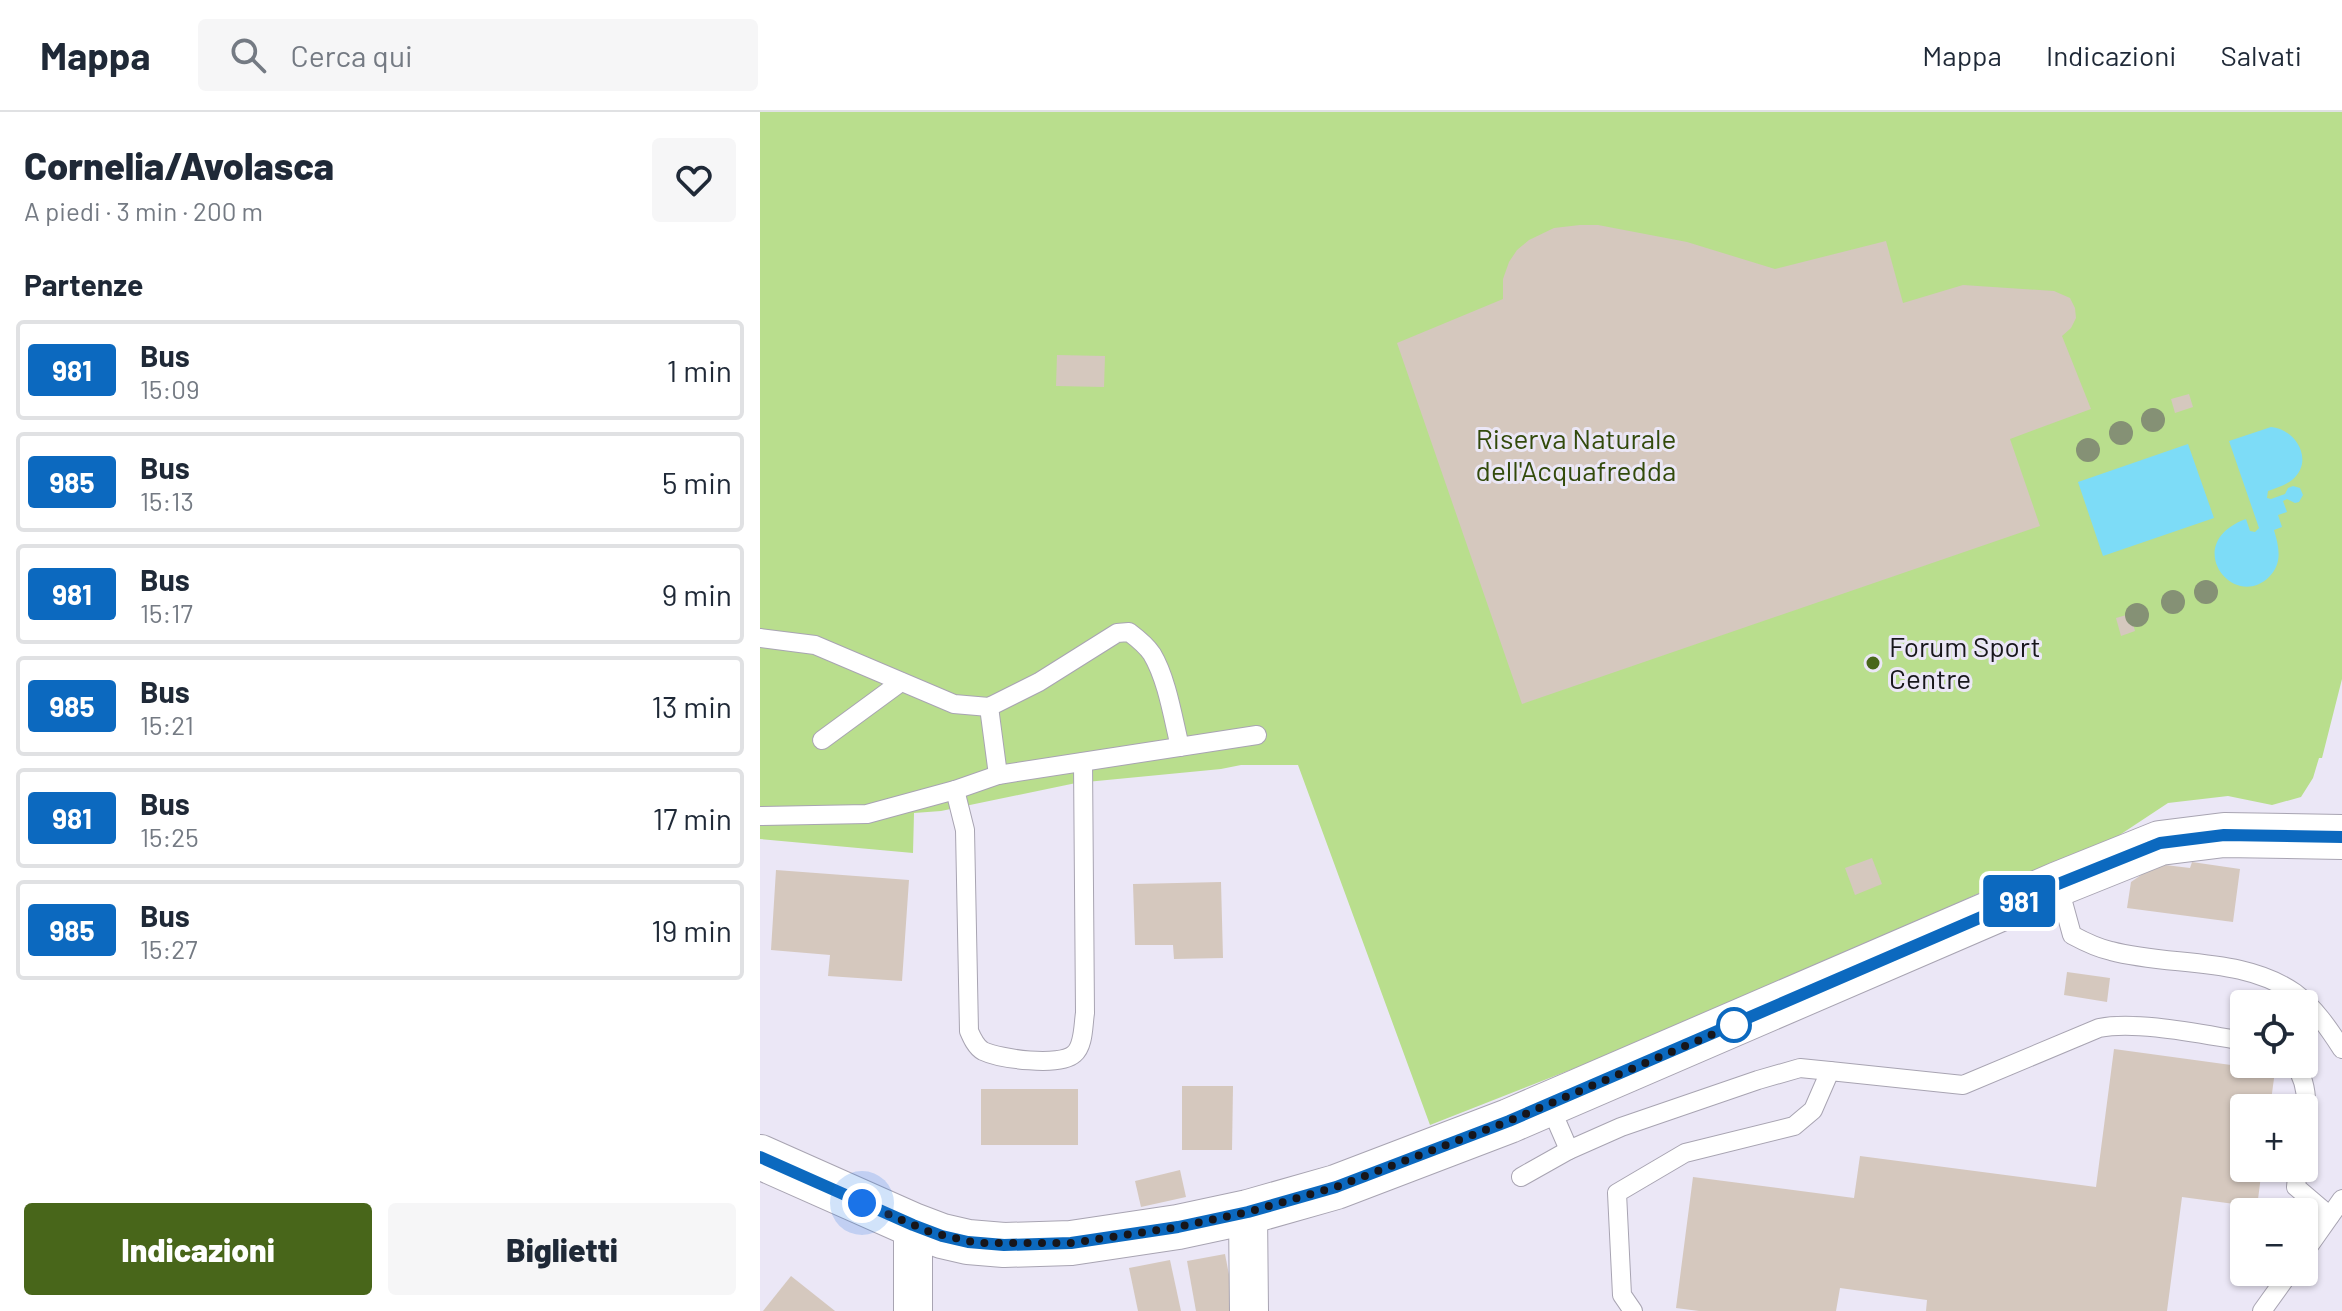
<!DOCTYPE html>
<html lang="it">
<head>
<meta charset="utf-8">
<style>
	body { margin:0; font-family:Barlow,sans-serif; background:#f6f6f7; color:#1f2937; height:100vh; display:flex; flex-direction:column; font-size:30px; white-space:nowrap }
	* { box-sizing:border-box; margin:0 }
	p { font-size:26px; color:#747a83 }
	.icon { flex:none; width:44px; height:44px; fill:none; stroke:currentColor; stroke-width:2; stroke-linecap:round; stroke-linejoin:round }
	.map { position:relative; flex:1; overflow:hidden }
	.panel { display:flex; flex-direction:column; background:#fff; width:760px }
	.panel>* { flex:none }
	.badge { padding:0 16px; border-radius:6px; font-size:28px; line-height:52px }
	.tools { position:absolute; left:1470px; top:878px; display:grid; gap:16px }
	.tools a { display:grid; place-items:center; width:88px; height:88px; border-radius:8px; background:#fff; box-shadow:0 2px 6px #0004; font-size:40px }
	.you { position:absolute; width:40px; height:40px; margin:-20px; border:6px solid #fff; border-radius:50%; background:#1a73e8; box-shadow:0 0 0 12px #1a73e833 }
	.map>.badge { position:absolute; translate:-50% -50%; box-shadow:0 0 0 4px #fff }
	h2 { padding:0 24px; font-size:30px; line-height:72px }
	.round { display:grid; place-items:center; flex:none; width:84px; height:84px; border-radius:8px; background:#f6f6f7 }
	.overview { display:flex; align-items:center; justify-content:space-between; height:136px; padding:0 24px }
	h1 { font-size:38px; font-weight:800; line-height:60px }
	.cta { display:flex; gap:16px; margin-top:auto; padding:16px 24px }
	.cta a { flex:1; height:92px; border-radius:8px; background:#48661a; color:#fff; font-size:32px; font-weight:800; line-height:92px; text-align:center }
	.cta a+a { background:#f6f6f7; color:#1f2937 }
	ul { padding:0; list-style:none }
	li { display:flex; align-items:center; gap:24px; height:100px; margin:0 16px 12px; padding:0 8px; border:4px solid #e0e1e3; border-radius:8px }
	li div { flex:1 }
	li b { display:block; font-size:30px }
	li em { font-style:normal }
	li .badge { min-width:88px; font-weight:700; text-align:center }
	header { display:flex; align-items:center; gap:48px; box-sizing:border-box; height:112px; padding:0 40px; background:#fff; border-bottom:2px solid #e0e1e3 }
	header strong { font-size:38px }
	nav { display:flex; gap:44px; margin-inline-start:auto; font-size:28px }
	.search { width:560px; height:72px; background:#f6f6f7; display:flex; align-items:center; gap:20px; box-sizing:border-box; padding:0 28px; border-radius:8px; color:#747a83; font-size:30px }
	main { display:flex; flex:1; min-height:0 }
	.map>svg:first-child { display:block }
	.green { fill:#b9de8d }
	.water { fill:#7ddcf7 }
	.building { fill:#d5c8be }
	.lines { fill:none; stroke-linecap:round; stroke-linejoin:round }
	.service-casing { stroke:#a8a4b2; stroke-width:20 }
	.minor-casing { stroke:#a8a4b2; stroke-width:40 }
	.tertiary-casing { stroke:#a8a4b2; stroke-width:46 }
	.service { stroke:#fff; stroke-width:18 }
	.minor { stroke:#fff; stroke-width:38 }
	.tertiary { stroke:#fff; stroke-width:44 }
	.tree { fill:#859175 }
	.line-casing { stroke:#fff; stroke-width:18 }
	.line { stroke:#0c69bf; stroke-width:12 }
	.walk { stroke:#17161b; stroke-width:8; stroke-dasharray:0 14.4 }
	.poi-dot { fill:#48661a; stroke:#ebe7f6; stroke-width:3 }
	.stop-dot { fill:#fff; stroke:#0c69bf; stroke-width:4 }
	.labels { text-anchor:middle; stroke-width:6; stroke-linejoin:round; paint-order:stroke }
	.park-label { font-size:28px; fill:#324a0b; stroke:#ebe7f6 }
	.poi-label { font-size:28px; fill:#17161b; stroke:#ebe7f6; text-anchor:start }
</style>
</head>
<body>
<header>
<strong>Mappa</strong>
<div class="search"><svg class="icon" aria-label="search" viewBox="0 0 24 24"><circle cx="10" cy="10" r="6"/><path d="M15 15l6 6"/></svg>Cerca qui</div>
<nav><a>Mappa</a><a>Indicazioni</a><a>Salvati</a></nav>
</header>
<main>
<section class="panel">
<div class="overview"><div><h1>Cornelia/Avolasca</h1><p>A piedi · 3 min · 200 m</p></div><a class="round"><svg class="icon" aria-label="heart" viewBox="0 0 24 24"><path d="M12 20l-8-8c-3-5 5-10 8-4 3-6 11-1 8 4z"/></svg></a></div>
<h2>Partenze</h2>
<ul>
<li><span class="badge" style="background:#0c69bf;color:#fff">981</span><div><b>Bus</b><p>15:09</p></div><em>1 min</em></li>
<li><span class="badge" style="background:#0c69bf;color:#fff">985</span><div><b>Bus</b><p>15:13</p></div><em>5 min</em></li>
<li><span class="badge" style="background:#0c69bf;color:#fff">981</span><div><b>Bus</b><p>15:17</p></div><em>9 min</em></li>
<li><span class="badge" style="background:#0c69bf;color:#fff">985</span><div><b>Bus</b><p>15:21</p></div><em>13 min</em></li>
<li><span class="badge" style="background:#0c69bf;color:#fff">981</span><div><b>Bus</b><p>15:25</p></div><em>17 min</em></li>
<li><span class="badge" style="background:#0c69bf;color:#fff">985</span><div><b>Bus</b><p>15:27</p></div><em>19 min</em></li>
</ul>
<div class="cta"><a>Indicazioni</a><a>Biglietti</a></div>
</section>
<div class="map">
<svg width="1582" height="1199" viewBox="0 0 1582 1199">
	<rect width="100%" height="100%" fill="#ebe7f6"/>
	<path class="green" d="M0,0h1582v567l-20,79h-3l-6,20 -12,19 -29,8 -44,-9 -60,7 -62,41 -103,38 -144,67 -243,103 -186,73 -132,-360h-57l-20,4 -145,14 -135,28 -27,2 -1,40 -153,-14z"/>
	<g class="water">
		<path d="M1511,315c25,2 44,34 21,53 -6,5 -16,8 -24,11l-1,7 4,1 14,-5 3,-6 5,-2 7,2 3,7 -4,7 -4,1 -8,-4 -4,2 4,11 -9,3 4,12 -8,3c5,17 9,33 -5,47 -36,35 -89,-34 -23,-58l4,12 5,1 4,-4 -30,-87z"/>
		<path d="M1428,332l26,74 -111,38 -25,-74z"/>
	</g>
	<g class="building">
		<path d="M820,113h18l89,17 88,27 111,-28 17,62 60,-18 91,6 16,7 5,10 1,10 -5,10 -9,8 29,73 -81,30 30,87 -518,178 -125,-361 106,-44v-20l6,-17 8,-12 12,-10 25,-12z"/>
		<path d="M297,243l48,1 -1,31 -48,-1z"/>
		<path d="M1429,282l4,13 -18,6 -4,-14z"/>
		<path d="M1370,502l5,17 -14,5 -5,-18z"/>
		<path d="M1112,746l10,26 -27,11 -10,-27z"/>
		<path d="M1432,750l48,7 -7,53 -106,-14 4,-26 26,-18 33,4z"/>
		<path d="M16,758l133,10 -7,101 -74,-5 2,-21 -59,-5z"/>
		<path d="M461,770l2,76 -49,1 -1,-14h-38l-2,-61z"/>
		<path d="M1307,860l43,6 -3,24 -43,-7z"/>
		<path d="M1354,937l161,22 -5,37h-26v60h18l-5,39 -75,-10 -15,114h-241l1,-11 -87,-12 -4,23h-137l-23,-3 17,-131 161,21 6,-42 236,31z"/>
		<path d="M422,974h51l-1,64h-50z"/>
		<rect x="221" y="977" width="97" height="56"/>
		<path d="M420,1058l6,27 -45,10 -6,-26z"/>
		<path d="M465,1142l11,57h-40l-9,-50z"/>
		<path d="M410,1148l11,51h-43l-9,-43z"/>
		<path d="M31,1164l44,35h-72z"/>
	</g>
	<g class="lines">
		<g class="service-casing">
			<g id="service">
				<path d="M0,526l55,7 139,59 35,3 50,-25 78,-49 12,-1c8,6 17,13 23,22 15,25 21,64 28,93"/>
				<path d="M229,595l9,68"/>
				<path d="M62,628l79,-58"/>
				<path d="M195,678l10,40 4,201c3,7 7,16 14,20 17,8 77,16 91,3 10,-8 9,-29 11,-41l-2,-251"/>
				<path d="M0,704l107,-2 88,-24 43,-15 259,-40"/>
				<path d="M1298,772l14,51c13,7 25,13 39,16 60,16 131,5 184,42 20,15 34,36 47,56"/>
				<path d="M1534,952c14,18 14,41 10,63"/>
				<path d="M789,992l20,46"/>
				<path d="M1538,1056l-2,19 34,29"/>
				<path d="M761,1065l48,-27 52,-23 137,-47 42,-12 30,3"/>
				<path d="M1544,1141l38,-54"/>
				<path d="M873,1199l-11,-16 -5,-102 68,-40 109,-27 19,-16 17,-39 133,14 136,-57c38,-8 106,7 145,13"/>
				<path d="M1502,1199l28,-39"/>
			</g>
		</g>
		<g class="minor-casing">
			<g id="minor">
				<path d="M488,1100l1,99"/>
				<path d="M153,1113v86"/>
			</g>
		</g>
		<g class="tertiary-casing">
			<path id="tertiary" d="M0,1045l153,68 29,11 26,6 36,3 67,-2 107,-16 70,-15 88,-25 173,-66 549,-237 102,-41 64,-8 118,2"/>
		</g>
		<use href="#service" class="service"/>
		<use href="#minor" class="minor"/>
		<use href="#tertiary" class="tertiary"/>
	</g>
	<g class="tree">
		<circle cx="1393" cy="308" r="12"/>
		<circle cx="1361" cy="321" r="12"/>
		<circle cx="1328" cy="338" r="12"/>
		<circle cx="1446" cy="480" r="12"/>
		<circle cx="1413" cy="490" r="12"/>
		<circle cx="1377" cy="503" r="12"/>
	</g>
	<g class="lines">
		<g class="line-casing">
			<path id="line" d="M0,1045l153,68 29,11 26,6 36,3 67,-2 107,-16 70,-15 88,-25 173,-66 549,-237 102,-41 64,-8 118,2"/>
		</g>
		<use href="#line" class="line"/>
		<path class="walk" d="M102,1091l68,29 46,11h95l107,-16 70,-15 88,-25 173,-66 228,-97 -3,1"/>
	</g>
	<circle class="poi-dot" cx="1113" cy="551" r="8"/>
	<circle class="stop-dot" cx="974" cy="913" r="16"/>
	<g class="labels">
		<g class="park-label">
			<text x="816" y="337">Riserva Naturale<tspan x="816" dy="32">dell'Acquafredda</tspan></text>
		</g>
		<g class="poi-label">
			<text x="1129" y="545">Forum Sport<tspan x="1129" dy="32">Centre</tspan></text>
		</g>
	</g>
</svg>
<div class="tools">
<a><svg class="icon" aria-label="locate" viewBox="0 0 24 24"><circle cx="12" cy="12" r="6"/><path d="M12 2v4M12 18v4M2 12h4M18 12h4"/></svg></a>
<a>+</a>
<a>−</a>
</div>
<div class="you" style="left:102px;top:1091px"></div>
<b class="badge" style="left:1259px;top:789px;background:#0c69bf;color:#fff">981</b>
</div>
</main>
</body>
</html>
